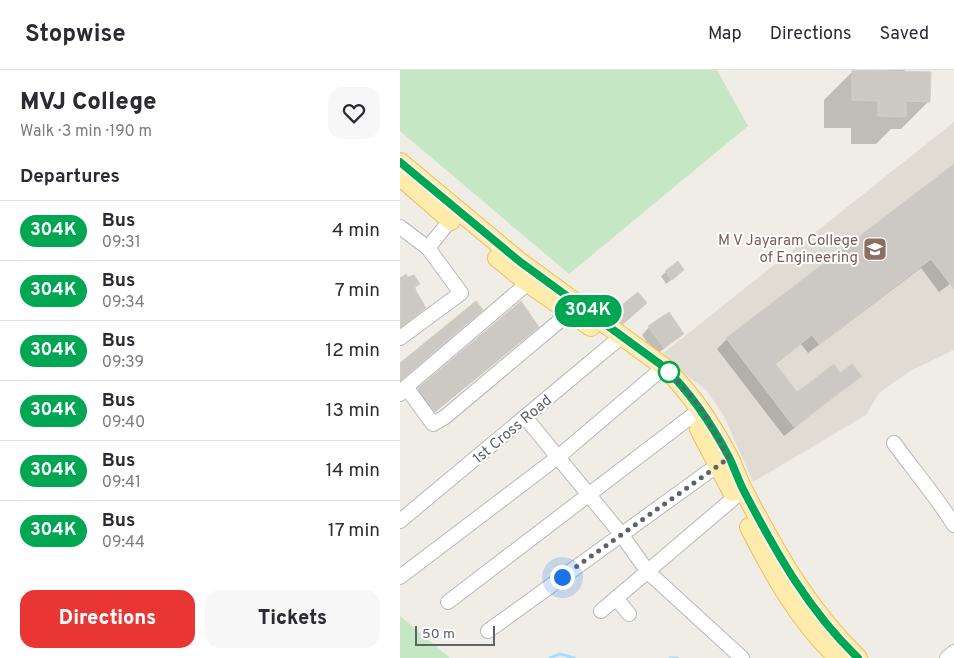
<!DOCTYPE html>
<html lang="en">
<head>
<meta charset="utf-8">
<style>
	body { margin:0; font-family:Overpass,sans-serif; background:#f7f7f7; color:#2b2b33; height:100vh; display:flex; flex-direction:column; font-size:19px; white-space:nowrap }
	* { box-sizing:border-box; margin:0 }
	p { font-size:16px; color:#7c7c81 }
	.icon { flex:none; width:28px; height:28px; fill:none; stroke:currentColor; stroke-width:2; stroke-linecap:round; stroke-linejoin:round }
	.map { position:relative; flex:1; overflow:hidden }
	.sheet { display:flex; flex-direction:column; background:#fff; width:400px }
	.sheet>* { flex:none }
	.badge { padding:0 10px; border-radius:16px; font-size:18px; line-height:32px }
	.scale { position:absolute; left:15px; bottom:12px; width:80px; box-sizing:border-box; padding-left:5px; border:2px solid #5d6266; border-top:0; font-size:14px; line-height:18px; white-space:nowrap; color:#5d6266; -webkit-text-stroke:4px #fff; paint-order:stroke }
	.you { position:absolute; width:25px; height:25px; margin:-12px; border:4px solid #fff; border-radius:50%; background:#1a73e8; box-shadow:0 0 0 8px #1a73e833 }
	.map>.badge { position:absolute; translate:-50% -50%; box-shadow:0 0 0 2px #fff }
	h2 { padding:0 20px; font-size:19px; line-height:45px }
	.round { display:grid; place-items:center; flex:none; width:52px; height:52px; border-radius:15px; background:#f7f7f7 }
	.overview { display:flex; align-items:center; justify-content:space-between; height:85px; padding:0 20px }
	h1 { font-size:24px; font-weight:800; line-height:38px }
	.primary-button { display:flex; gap:10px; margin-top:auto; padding:10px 20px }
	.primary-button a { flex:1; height:58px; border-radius:15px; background:#e93533; color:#fff; font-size:20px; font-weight:800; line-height:58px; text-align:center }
	.primary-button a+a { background:#f7f7f7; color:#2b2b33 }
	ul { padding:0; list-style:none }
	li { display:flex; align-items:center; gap:15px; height:60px; padding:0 20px; border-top:1px solid #e1e1e2 }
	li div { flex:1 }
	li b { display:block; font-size:19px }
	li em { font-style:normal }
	li .badge { min-width:55px; font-weight:700; text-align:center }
	header { display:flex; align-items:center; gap:30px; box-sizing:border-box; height:70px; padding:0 25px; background:#fff; border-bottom:1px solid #e1e1e2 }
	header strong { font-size:24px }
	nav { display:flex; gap:28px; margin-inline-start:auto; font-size:18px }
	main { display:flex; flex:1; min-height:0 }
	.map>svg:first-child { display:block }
	.education { fill:#e0dcd4 }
	.green { fill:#c5e7c3 }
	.shadow { fill:#0003 }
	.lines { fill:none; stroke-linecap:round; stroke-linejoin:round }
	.stream { stroke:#a7deff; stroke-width:3 }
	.building { fill:#ccc9c5; stroke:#d4cec4 }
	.minor-casing { stroke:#b6b9bc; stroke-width:16 }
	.major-casing { stroke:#f1be5d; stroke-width:20 }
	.minor { stroke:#fff; stroke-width:14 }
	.major { stroke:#ffecac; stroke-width:18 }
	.line-casing { stroke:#fff; stroke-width:11 }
	.line { stroke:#00a651; stroke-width:8 }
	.walk { stroke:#5d6266; stroke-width:5; stroke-dasharray:0 9 }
	.stop-dot { fill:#fff; stroke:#00a651; stroke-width:2.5 }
	.labels { text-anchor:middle; stroke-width:4; stroke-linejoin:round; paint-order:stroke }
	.education-label { font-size:15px; fill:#785e54; stroke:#fff; text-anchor:end }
	.street-label { font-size:15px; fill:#5d6266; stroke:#fff }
</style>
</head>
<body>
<header>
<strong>Stopwise</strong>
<nav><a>Map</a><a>Directions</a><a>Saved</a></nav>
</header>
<main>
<section class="sheet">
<div class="overview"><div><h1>MVJ College</h1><p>Walk · 3 min · 190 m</p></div><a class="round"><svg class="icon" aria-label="heart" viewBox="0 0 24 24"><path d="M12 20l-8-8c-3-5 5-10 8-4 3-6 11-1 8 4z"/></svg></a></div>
<h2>Departures</h2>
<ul>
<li><span class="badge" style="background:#00a651;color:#fff">304K</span><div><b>Bus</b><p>09:31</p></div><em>4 min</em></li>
<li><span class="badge" style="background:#00a651;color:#fff">304K</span><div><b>Bus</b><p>09:34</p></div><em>7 min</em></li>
<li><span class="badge" style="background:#00a651;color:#fff">304K</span><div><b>Bus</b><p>09:39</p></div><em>12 min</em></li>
<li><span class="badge" style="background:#00a651;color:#fff">304K</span><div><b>Bus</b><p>09:40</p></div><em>13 min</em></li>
<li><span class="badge" style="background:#00a651;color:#fff">304K</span><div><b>Bus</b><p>09:41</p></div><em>14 min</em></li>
<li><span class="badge" style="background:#00a651;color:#fff">304K</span><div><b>Bus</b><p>09:44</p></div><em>17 min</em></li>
</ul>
<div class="primary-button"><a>Directions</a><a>Tickets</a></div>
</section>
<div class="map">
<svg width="554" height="588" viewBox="0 0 554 588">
	<rect width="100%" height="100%" fill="#f0ede6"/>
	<path class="education" d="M554,52v228l-44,21 -31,22 -13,22 -113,67 -29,-66 -17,-25 -46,-36z"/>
	<g class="green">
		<path d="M0,0h317l31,56 -179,148 -169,-143z"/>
		<path d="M0,546l50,42h-50z"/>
	</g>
	<g class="shadow">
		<path d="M466,0h39l24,31 -28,28h-10l-15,15h-25v-16h-27v-28l29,-29z"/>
		<path d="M554,95v116l-15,11 -18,-24 -113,85 -7,-9 -26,20 22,29 43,-19 20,2 -76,60 -67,-87 10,-10z"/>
		<path d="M277,193l1,12 -12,9 -5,-8z"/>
		<path d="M0,209l14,9 11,20 -25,22z"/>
		<path d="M120,233l13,28 -103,85 -16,-22z"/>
		<path d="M241,238l-24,19 -8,-9 4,-4z"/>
		<path d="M249,257l34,7 -27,21 -14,-20z"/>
	</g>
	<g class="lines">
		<g class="stream">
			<path d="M150,588l10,-4 14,4"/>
			<path d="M270,588h7"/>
		</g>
	</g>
	<g class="building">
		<path d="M452,0l79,2 -1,30 -24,-1v16l-28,-1v-15l-26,-1z"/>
		<path d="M554,94v125l-23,-30 -112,85 -7,-9 -37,28 22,29 37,-28 6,9 12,-9 10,12 -68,51 -68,-89z"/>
		<path d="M278,191l6,9 -12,10 -7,-9z"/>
		<path d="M6,204l2,3 6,-2 6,9 -5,3 1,4 10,17 -26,19v-49z"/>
		<path d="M238,222l9,11 -24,21 -11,-11z"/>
		<path d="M76,231l7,9 -83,71v-18z"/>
		<path d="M121,231l18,26 -104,85 -17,-24z"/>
		<path d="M269,242l15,22 -20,14 -16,-22z"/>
	</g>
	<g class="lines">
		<g class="minor-casing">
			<g id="minor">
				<path d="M0,157l28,21"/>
				<path d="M0,268l61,-45 -33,-45 28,-35"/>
				<path d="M6,317l27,37 12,-7 124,-104"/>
				<path d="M0,324l6,-7 122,-104"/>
				<path d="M125,347l96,117 27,38 94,86"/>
				<path d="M494,373c20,28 42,53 60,82"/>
				<path d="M0,451l222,-185"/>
				<path d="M0,507l158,-120 106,-90"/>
				<path d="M216,528l13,16"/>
				<path d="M48,532l245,-187"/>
				<path d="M201,541l134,-114"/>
				<path d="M88,561l238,-172"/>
				<path d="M547,588l7,-6"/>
			</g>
		</g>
		<g class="major-casing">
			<g id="major">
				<path d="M0,92l119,99 145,106c28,27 47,56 65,90 6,12 10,26 17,38 31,59 63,116 112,163"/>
				<path d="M5,111l46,40"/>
				<path d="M97,188l31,25 63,44"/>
				<path d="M299,359l33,63"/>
				<path d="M349,457c24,47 50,94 89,131"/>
			</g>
		</g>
		<use href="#minor" class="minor"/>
		<use href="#major" class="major"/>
	</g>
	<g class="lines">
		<g class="line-casing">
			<path id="line" d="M0,92l119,99 145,106c28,27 47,56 65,90 6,12 10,26 17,38 31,59 63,116 112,163"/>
		</g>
		<use href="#line" class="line"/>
		<path class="walk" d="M162,507l167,-119 -28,-50 -32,-36"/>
	</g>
	<defs>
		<g id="university-square" transform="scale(1.25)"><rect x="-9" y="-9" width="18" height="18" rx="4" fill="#8d6e63" stroke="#fff"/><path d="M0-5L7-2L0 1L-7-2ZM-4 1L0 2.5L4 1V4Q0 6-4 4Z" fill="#fff"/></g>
	</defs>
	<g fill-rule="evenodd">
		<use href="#university-square" x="475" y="179"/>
	</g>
	<circle class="stop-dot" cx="269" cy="302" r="10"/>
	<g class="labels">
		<g class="education-label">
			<text x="458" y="175">M V Jayaram College<tspan x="458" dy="17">of Engineering</tspan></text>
		</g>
		<g class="street-label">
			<text transform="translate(112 359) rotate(-40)" y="5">1st Cross Road</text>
		</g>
	</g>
</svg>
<div class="scale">50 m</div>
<div class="you" style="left:162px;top:507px"></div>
<b class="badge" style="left:188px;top:241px;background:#00a651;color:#fff">304K</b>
</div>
</main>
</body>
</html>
